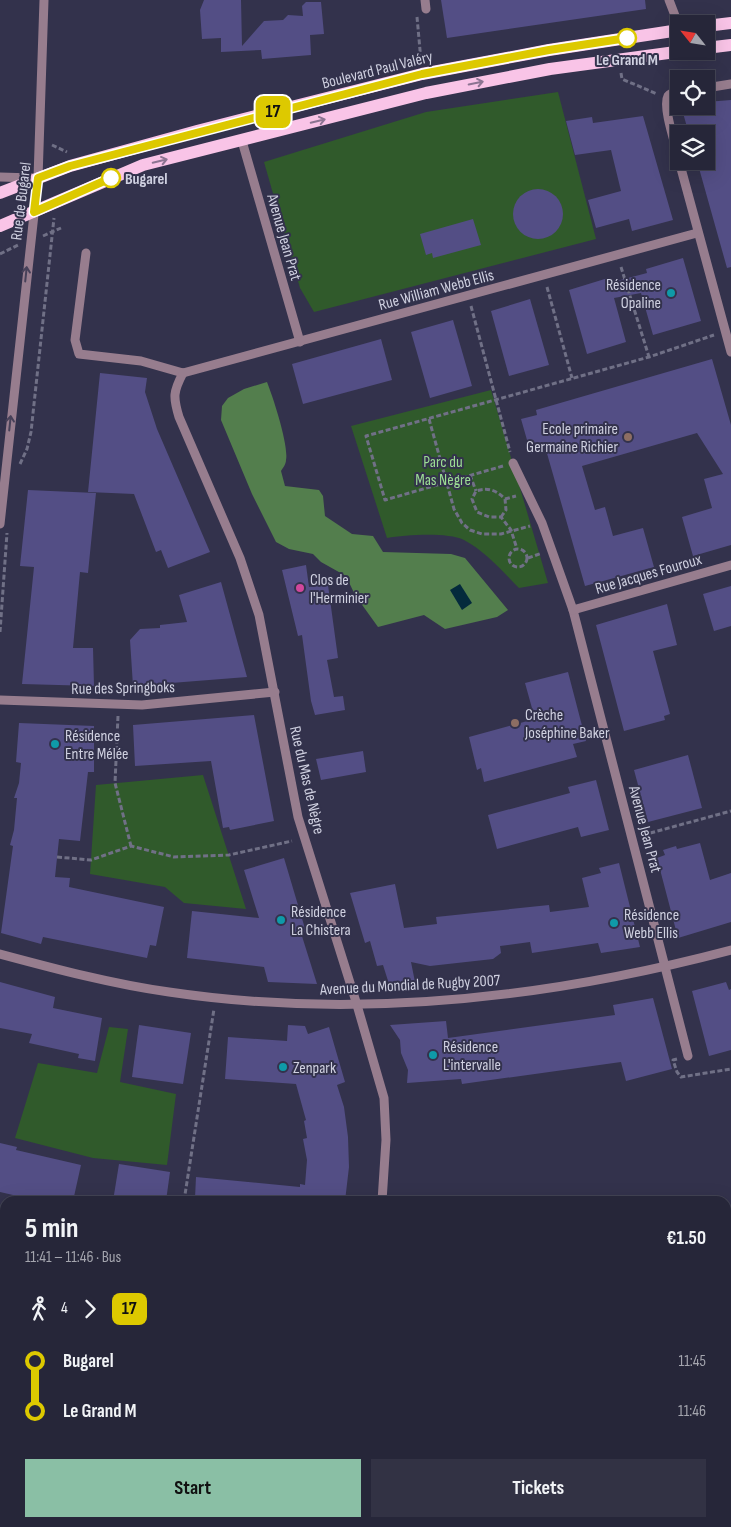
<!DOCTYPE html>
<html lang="en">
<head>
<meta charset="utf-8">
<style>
	body { margin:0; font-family:"Sofia Sans Condensed",sans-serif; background:#323244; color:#f1f3f6; height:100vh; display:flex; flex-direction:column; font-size:19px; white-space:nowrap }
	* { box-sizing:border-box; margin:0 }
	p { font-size:16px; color:#a4a5ae }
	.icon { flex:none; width:28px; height:28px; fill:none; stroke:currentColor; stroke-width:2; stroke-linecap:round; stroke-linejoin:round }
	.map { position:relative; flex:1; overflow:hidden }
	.side { position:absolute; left:0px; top:1196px; width:731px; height:331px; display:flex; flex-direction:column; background:#262639; border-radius:15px 15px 0 0; box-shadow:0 5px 20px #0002,0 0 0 1px #424353 }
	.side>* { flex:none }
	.badge { padding:0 10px; border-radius:8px; font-size:18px; line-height:32px }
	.needle { width:32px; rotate:300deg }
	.buttons { position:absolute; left:670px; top:15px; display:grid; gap:10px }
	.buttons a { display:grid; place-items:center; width:45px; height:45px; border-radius:0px; background:#262639; box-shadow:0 5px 20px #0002,0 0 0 1px #424353; font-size:25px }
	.map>.badge { position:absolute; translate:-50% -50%; box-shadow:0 0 0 2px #fff }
	.legs { display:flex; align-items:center; gap:8px; height:55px; padding:0 25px; font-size:16px }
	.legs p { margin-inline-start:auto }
	.head { display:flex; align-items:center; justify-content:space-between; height:85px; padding:0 25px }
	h1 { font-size:28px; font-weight:700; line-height:38px }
	.action { display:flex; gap:10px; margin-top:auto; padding:10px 25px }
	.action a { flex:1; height:58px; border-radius:0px; background:#8abfa5; color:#111; font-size:20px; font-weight:700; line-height:58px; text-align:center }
	.action a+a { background:#323244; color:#f1f3f6 }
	ul { padding:0 25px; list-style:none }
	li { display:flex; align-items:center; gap:18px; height:50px; font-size:19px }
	li i { display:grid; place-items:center; width:8px; height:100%; margin:0 6px; background:currentColor }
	li i::after { content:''; width:12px; height:12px; margin:-6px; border:4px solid; border-radius:50%; background:#262639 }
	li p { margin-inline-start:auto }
	li:first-child i { background:linear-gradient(#0000 50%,currentColor 0) }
	li:last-child i { background:linear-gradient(currentColor 50%,#0000 0) }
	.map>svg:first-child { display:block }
	.green { fill:#305a2b }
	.forest { fill:#537e4d }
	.water { fill:#042a3c }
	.building { fill:#534e85 }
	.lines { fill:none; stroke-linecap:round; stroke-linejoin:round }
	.path { stroke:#707086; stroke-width:3; stroke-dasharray:5 2.5; stroke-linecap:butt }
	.minor { stroke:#977d8e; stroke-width:9 }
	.major { stroke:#f9c4e7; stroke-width:12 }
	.oneway { stroke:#8c7492 }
	.oneway2 { stroke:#474159 }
	.line-1-casing { stroke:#fff; stroke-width:11 }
	.line-1 { stroke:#ddc900; stroke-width:8 }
	.stop-1-dot { fill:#fff; stroke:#ddc900; stroke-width:2.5 }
	.culture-dot { fill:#0f9aa8; stroke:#33324c; stroke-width:2 }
	.education-dot { fill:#8d6e63; stroke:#33324c; stroke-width:2 }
	.hotel-dot { fill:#d1479c; stroke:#33324c; stroke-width:2 }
	.labels { text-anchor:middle; stroke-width:4; stroke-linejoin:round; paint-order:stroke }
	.stop-label { font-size:16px; font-weight:bold; fill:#cfd0e0; stroke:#33324c }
	.street-label { font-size:16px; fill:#cfd0e0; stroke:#33324c }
	.poi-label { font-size:16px; fill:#cfd0e0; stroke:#33324c; text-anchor:start }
	.park-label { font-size:16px; fill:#9cdd94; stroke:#33324c }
</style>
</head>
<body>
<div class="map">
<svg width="731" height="1527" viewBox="0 0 731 1527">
	<rect width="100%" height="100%" fill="#33324c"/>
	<g class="green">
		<path d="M558,92l38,147 -282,73 -14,-24 -36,-126 162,-50z"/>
		<path d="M491,390l57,193 -29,5c-17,-17 -34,-37 -55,-48 -17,-8 -58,-5 -77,-2l-36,-112z"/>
		<path d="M203,775l43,134 -62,-6 -19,-16 -75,-13 6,-89z"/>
		<path d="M109,1027l19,2 -8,53 56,12 -9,71 -74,-7 -78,-20 23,-75 59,10z"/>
		<path d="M0,1299l5,1v81h-5z"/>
		<path d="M201,1522l144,1v4h-145z"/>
	</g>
	<path class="forest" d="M267,382c6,15 22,64 19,78 0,4 -3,8 -5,11l4,15 34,4 4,6 2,20 27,18 21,2 10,16 68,2 14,4 43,52 -11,7 -52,12 -21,-14 -46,12 -23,-32 -9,-19 -25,-14 -8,-8 -24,-5 -13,-7 -24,-48 -31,-74 1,-14 6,-8 16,-9z"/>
	<path class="water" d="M460,584l12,19 -10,7 -12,-20z"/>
	<g class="building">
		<path d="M204,0h37l1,46 22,-25 19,-1 5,-5 15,1 -1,-10 4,-4h15l3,32 -14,1 1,20 -49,4 -1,-9 -40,2v-14l-19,1 -2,-29z"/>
		<path d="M441,0h204l1,9 -199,29z"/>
		<path d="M731,100v167l-4,1 -30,-107h9v-27h-17l-8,-28h25v-4z"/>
		<path d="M643,116l30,104 -41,11 -3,-12 -33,9 -8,-28 33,-9 -10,-41 -36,5 -9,-34 26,-4 1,6z"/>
		<circle cx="538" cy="214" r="25"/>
		<path d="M473,219l8,26 -48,13 -1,-5 -6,2 -6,-21z"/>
		<path d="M683,258l18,63 -48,14 -12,-42 -27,5 12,44 -39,12 -18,-64 39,-12 1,5 38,-10 -1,-4z"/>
		<path d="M530,299l19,66 -40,11 -18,-65z"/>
		<path d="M453,320l19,66 -42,12 -19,-66z"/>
		<path d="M381,339l11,41 -89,24 -11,-40z"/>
		<path d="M712,359l19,66v120l-38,11 -11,-39 30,-9 -8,-29 19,-5 -26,-41 -115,33 13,44 10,-3 8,29 30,-8 11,39 -69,19 -39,-136 -15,4 -10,-35 16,-4 -1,-5z"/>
		<path d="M100,373l47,5 -2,14 12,37 53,123 -42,16 -7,-18 -5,2 -22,-58 -46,-2z"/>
		<path d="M28,490l68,3 -8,80 -8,-1 -7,76h20l1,38 -72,-2 12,-117 -14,-1z"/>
		<path d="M306,565l3,22 19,-2 10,73 -11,2 7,37 9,-1 2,14 -30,5 -4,-14 -9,-66 -4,1 -16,-66z"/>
		<path d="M221,582l26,95 -114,9 -3,-46 10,-11 20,-1v-3l27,-3 -8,-27z"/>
		<path d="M731,586v40l-17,5 -11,-37z"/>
		<path d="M667,604l10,41 -24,6 17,63 -6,2 1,4 -41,11 -28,-106z"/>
		<path d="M568,672l18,69 -13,3 4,13 -93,25 -3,-14 -4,2 -8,-33 66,-18 -10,-36z"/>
		<path d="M254,715l20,106 -44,9 -1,-3 -6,1 -12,-67 -76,5 -2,-41z"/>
		<path d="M19,723l75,3v46h-6l-8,69 -21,-2 -4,38 15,1 -1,9 95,20 -8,39 -6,-1 -3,13 -104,-21 -2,7 -40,-11 12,-87 -3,-1 4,-15 3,-32h-3l5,-15 2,-20 -5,-1z"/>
		<path d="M363,751l3,21 -45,8 -5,-21z"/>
		<path d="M688,755l14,53 -54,14 -14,-52z"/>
		<path d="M596,780l13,50 -28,7 -3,-10 -81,22 -9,-34 82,-22 -2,-6z"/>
		<path d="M700,843l10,37 21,-7v49l-53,16 -21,-80 8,-3 -2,-5 13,-4 1,3z"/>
		<path d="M284,858l22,74 -5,1 16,51 -49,-2 -4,-15 -77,-9 5,-47 67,7 -15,-48z"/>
		<path d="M619,863l21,84 -39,6 -3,-10 -66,10 -2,-11 -30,4 1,7 -8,6 -63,7 -19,-4 4,20 -26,2 -6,-19 -6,1 -7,-25 -5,2 -15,-50 45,-9 9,44 33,-4 -1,-7 113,-12 1,7 39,-5 -7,-29 19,-5 -2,-5z"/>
		<path d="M0,982l55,15 -2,11 49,10 -7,43 -17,-3 1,-4 -50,-11 3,-9 -32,-6z"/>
		<path d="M726,982l3,8 2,-1v61l-22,6 -17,-65z"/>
		<path d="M653,998l19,71 -46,12 -5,-19 -159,22 -1,-5 -54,4 1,-13 -7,-17 -1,-13 -10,-15 56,-4 2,17 167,-23 -2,-10z"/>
		<path d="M139,1025l52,8 -8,51 -51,-7z"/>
		<path d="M288,1025l17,1 3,8 21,-7 16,55 -8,3 7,22 4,30 1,30 -4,34h-142v-2l-8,-1 1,-21 104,10v-3l5,1 2,-25 -4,-21 4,-1 -3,-17 2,-1 -10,-36 -71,-5 3,-42 59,4z"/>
		<path d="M0,1143l17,4 -1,3 65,15 -8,36h-34l-39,-9z"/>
		<path d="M119,1164l51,8 -4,29h-53z"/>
	</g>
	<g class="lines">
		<g class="path">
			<path d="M417,17l4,44"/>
			<path d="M621,73l1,6 35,15"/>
			<path d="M52,145l15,7"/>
			<path d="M43,236l18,-8"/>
			<path d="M0,254l18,-9"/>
			<path d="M621,267l28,90"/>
			<path d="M547,287l25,91"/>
			<path d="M471,306l39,146"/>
			<path d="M429,419l25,90 8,14 8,7 12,4h19l29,-8"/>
			<path d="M20,464l7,-15 4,-17 23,-214"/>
			<path d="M503,466l-118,34 -19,-64 283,-79 65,-22"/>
			<path d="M470,475l6,16"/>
			<path d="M505,499l11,-3"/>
			<path d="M501,517l5,-7 -1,-11c-9,-9 -17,-12 -29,-8l-4,8 5,13 12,5h12l10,13 6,19"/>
			<circle cx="518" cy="558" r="9"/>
			<path d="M528,558l14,-5"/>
			<path d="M0,632l7,-99"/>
			<path d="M118,716l-3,67 16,63"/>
			<path d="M643,835l88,-24"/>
			<path d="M57,857l34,3 40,-14 43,11 55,-2 63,-14"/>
			<path d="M677,1059l-4,1 4,12 4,5 50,-8"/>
			<path d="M184,1201l30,-192"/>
			<path d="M88,1527l1,-5"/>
		</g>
		<g class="minor">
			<path d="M425,0l1,9"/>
			<path d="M669,0l10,26"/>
			<path d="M706,88l25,-4"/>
			<path d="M679,92c-5,1 -8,0 -11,4 -6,11 8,50 11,63"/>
			<path d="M242,141l58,201"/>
			<path d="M679,161l52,191"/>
			<path d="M0,177l33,1"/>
			<path d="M86,253l-11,87 4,14 62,7 42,12"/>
			<path d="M183,373c-10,19 -10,24 -4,44l61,141 19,57 39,202 59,188 27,93 2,42 -4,61"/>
			<path d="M183,373l514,-140"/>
			<path d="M513,463l29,60 31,87 115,446"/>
			<path d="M0,524l38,-346 6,-178"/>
			<path d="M573,610l158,-45"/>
			<path d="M0,700l142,5 133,-13"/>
			<path d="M0,954c56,15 112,30 169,38 188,28 380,6 562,-42"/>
			<path d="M0,1212l5,2"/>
			<path d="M0,1476l5,2"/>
			<path d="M128,1526v-4"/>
			<path d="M345,1527v-5"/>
		</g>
		<g class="major">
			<path d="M706,26l25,-3"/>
			<path d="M706,48l25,-3"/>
			<path d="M0,193l70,-27 127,-35 225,-57 127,-24 130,-20"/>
			<path d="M0,226l143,-61 283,-72 124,-24 133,-18"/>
		</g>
	</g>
	<defs><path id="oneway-shaft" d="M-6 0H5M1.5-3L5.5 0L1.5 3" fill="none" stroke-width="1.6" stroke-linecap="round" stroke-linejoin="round" transform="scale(1.25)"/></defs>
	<g class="oneway">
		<use href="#oneway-shaft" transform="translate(476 83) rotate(-12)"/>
		<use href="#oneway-shaft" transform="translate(318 121) rotate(-14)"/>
		<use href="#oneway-shaft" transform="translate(160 161) rotate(-13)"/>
	</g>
	<g class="oneway2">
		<use href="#oneway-shaft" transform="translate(26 274) rotate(-84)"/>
		<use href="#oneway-shaft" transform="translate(10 423) rotate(-84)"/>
	</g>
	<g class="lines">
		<g class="line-1-casing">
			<path id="line-1" d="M111,178l-77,34 4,-34 32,-12 352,-92 127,-24 78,-12"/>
		</g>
		<use href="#line-1" class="line-1"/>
	</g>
	<g class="stop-1-dot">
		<circle cx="627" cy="38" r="9"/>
		<circle cx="111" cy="178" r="9"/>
	</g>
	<g class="culture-dot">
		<circle cx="671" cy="293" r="5"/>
		<circle cx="55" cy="744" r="5"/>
		<circle cx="281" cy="920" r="5"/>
		<circle cx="614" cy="923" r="5"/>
		<circle cx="433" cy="1055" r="5"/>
		<circle cx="283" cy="1067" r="5"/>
	</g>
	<g class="education-dot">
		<circle cx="628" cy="437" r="5"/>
		<circle cx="515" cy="723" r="5"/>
	</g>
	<circle class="hotel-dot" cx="300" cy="588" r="5"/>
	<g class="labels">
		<g class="stop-label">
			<text x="627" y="65">Le Grand M</text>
			<text x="125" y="184" text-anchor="start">Bugarel</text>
		</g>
		<g class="street-label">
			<text transform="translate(377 69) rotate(-14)" y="6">Boulevard Paul Valéry</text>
			<text transform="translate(20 201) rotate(-83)" y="6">Rue de Bugarel</text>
			<text transform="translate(285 237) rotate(74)" y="6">Avenue Jean Prat</text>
			<text transform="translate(436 289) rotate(-15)" y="6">Rue William Webb Ellis</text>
			<text transform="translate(648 573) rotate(-16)" y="6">Rue Jacques Fouroux</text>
			<text transform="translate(123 687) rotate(-1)" y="6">Rue des Springboks</text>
			<text transform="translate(308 780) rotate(77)" y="6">Rue du Mas de Nègre</text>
			<text transform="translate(646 829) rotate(75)" y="6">Avenue Jean Prat</text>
			<text transform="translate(410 984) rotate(-3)" y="6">Avenue du Mondial de Rugby 2007</text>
		</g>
		<g class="poi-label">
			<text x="661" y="290" text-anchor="end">Résidence<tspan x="661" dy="18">Opaline</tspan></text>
			<text x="618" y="434" text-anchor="end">Ecole primaire<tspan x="618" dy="18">Germaine Richier</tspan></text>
			<text x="310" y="585">Clos de<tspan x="310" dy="18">l'Herminier</tspan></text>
			<text x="525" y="720">Crèche<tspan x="525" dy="18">Joséphine Baker</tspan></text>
			<text x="65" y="741">Résidence<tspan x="65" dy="18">Entre Mélée</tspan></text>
			<text x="291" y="917">Résidence<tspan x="291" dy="18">La Chistera</tspan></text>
			<text x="624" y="920">Résidence<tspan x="624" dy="18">Webb Ellis</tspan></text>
			<text x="443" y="1052">Résidence<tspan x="443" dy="18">L'intervalle</tspan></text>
			<text x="293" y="1073">Zenpark</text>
		</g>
		<g class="park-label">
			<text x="443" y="467">Parc du<tspan x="443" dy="18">Mas Nègre</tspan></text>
		</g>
	</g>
</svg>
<div class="buttons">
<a><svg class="needle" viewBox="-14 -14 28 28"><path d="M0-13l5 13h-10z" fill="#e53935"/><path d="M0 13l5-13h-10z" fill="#a4a5ae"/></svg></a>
<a><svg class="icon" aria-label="locate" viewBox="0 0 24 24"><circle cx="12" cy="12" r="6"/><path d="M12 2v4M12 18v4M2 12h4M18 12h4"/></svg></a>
<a><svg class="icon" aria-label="layers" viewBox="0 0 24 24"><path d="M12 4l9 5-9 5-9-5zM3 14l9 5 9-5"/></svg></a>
</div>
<b class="badge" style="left:273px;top:112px;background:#ddc900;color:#111">17</b>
<section class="side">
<div class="head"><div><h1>5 min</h1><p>11:41 – 11:46 · Bus</p></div><b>€1.50</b></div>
<div class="legs"><svg class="icon" aria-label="walk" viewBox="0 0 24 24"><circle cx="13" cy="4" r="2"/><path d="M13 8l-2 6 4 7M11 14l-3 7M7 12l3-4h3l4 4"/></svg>4<svg class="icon" aria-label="forward" viewBox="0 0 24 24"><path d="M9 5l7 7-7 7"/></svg><b class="badge" style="background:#ddc900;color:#111">17</b></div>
<ul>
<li><i style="color:#ddc900"></i><b>Bugarel</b><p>11:45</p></li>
<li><i style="color:#ddc900"></i><b>Le Grand M</b><p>11:46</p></li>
</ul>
<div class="action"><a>Start</a><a>Tickets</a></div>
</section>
</div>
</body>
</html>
